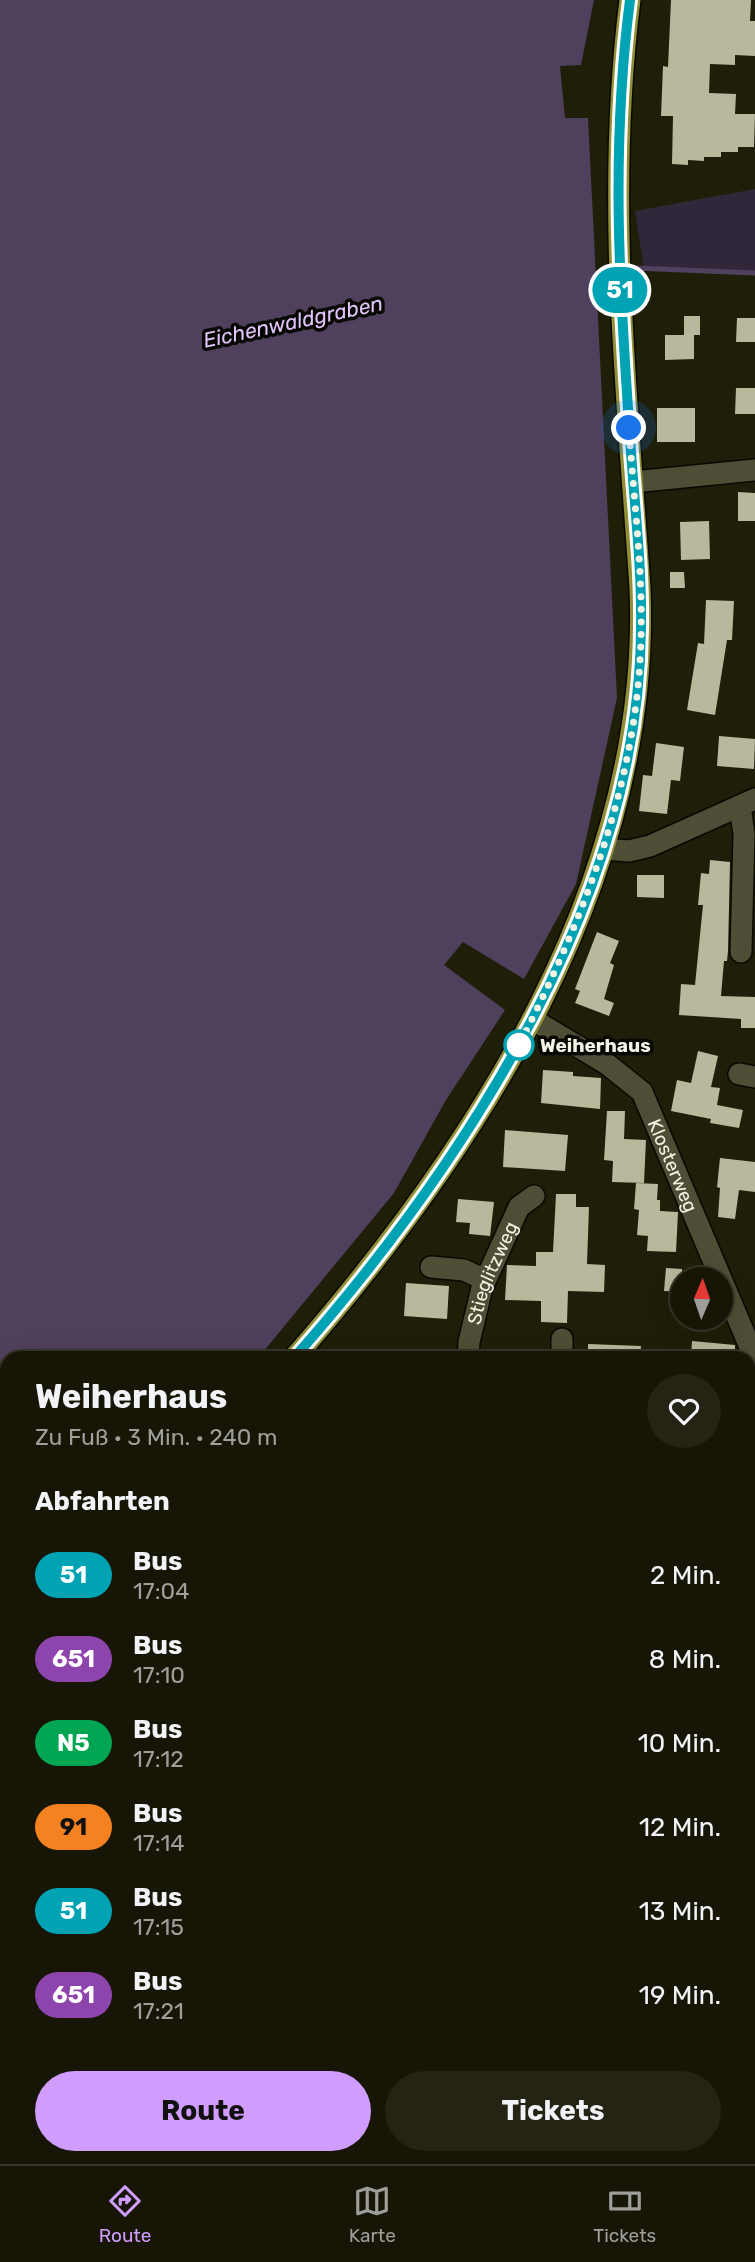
<!DOCTYPE html>
<html lang="de">
<head>
<meta charset="utf-8">
<style>
	body { margin:0; font-family:Rubik,sans-serif; background:#242314; color:#f1f3f6; height:100vh; display:flex; flex-direction:column; font-size:26px; white-space:nowrap }
	* { box-sizing:border-box; margin:0 }
	p { font-size:23px; color:#9e9f9b }
	.icon { flex:none; width:38px; height:38px; fill:none; stroke:currentColor; stroke-width:2; stroke-linecap:round; stroke-linejoin:round }
	.map { position:relative; flex:1; overflow:hidden }
	.side { position:absolute; left:0px; top:1351px; width:756px; height:814px; display:flex; flex-direction:column; background:#171606; border-radius:21px 21px 0 0; box-shadow:0 7px 28px #0002,0 0 0 2px #363528 }
	.side>* { flex:none }
	.badge { padding:0 14px; border-radius:23px; font-size:24px; line-height:46px }
	.needle { width:46px; rotate:2deg }
	.tools { position:absolute; left:670px; top:1267px; display:grid; gap:14px }
	.tools a { display:grid; place-items:center; width:63px; height:63px; border-radius:50%; background:#171606; box-shadow:0 7px 28px #0002,0 0 0 2px #363528; font-size:35px }
	.you { position:absolute; width:35px; height:35px; margin:-18px; border:5px solid #fff; border-radius:50%; background:#1a73e8; box-shadow:0 0 0 10px #1a73e833 }
	.map>.badge { position:absolute; translate:-50% -50%; box-shadow:0 0 0 4px #fff }
	h2 { padding:0 35px; font-size:26px; line-height:63px }
	.round { display:grid; place-items:center; flex:none; width:74px; height:74px; border-radius:37px; background:#242314 }
	.summary { display:flex; align-items:center; justify-content:space-between; height:119px; padding:0 35px }
	h1 { font-size:33px; font-weight:700; line-height:52px }
	.action { display:flex; gap:14px; margin-top:auto; padding:14px 35px }
	.action a { flex:1; height:80px; border-radius:42px; background:#d09dff; color:#111; font-size:28px; font-weight:700; line-height:80px; text-align:center }
	.action a+a { background:#242314; color:#f1f3f6 }
	ul { padding:0; list-style:none }
	li { display:flex; align-items:center; gap:21px; height:84px; padding:0 35px }
	li div { flex:1 }
	li b { display:block; font-size:26px }
	li em { font-style:normal }
	li .badge { min-width:77px; font-weight:700; text-align:center }
	.tab-bar { display:flex; justify-content:space-around; align-items:center; height:98px; border-top:2px solid #363528; background:#171606; font-size:19px; color:#9e9f9b }
	.tab-bar a { display:grid; justify-items:center; gap:4px }
	.tab-bar .selected { color:#d09dff }
	.map>svg:first-child { display:block }
	.green { fill:#31273b }
	.forest { fill:#4f405e }
	.lines { fill:none; stroke-linecap:round; stroke-linejoin:round }
	.stream { stroke:#50415f; stroke-width:5 }
	.building { fill:#b8b89d }
	.minor-casing { stroke:#090800; stroke-width:24 }
	.major-casing { stroke:#090800; stroke-width:24 }
	.minor { stroke:#4e4e36; stroke-width:21 }
	.major { stroke:#918e37; stroke-width:21 }
	.line-casing { stroke:#fff; stroke-width:16 }
	.line { stroke:#00a3b4; stroke-width:10 }
	.walk { stroke:#f3f3e5; stroke-width:7; stroke-dasharray:0 12.6 }
	.stop-dot { fill:#fff; stroke:#00a3b4; stroke-width:3.5 }
	.labels { text-anchor:middle; stroke-width:7; stroke-linejoin:round; paint-order:stroke }
	.stop-label { font-size:19px; font-weight:bold; fill:#f3f3e5; stroke:#080802; text-anchor:start }
	.street-label { font-size:19px; fill:#f3f3e5; stroke:#080802 }
	.water-label { font-size:21px; font-style:italic; fill:#e1c4fd; stroke:#080802 }
</style>
</head>
<body>
<div class="map">
<svg width="755" height="2164" viewBox="0 0 755 2164">
	<rect width="100%" height="100%" fill="#1f1e08"/>
	<g class="green">
		<path d="M755,189v85l-111,-4 -9,-59z"/>
		<path d="M0,2021l7,4v133h216l12,6h-227l-8,-3z"/>
	</g>
	<path class="forest" d="M0,0h594l-13,65 -21,1 5,52h23l29,580 -41,186 -52,95 -61,-37 -19,23 61,45 -59,90 -52,93 -136,165h-251v213l-7,-1z"/>
	<g class="lines">
		<g class="stream">
			<path d="M634,268l121,5"/>
			<path d="M0,400l593,-125"/>
		</g>
	</g>
	<g class="building">
		<path d="M671,0h80l-1,21h5v35l-20,-1v10l-25,-1 -1,29 27,1 -1,20h20l-1,33h-16v5h-17v5h-17v4l-16,-1v5l-16,-1 1,-48h-12l2,-50 5,1z"/>
		<rect x="684" y="316" width="16" height="19"/>
		<path d="M737,318h18v24h-19z"/>
		<path d="M665,335h29v24l-29,1z"/>
		<path d="M736,388h19v26h-20z"/>
		<rect x="657" y="408" width="38" height="34"/>
		<path d="M738,492l17,1v28h-17z"/>
		<path d="M709,521l1,38 -29,1 -1,-38z"/>
		<path d="M670,572h14l1,16h-15z"/>
		<path d="M706,600l28,1 -2,39h-5l-12,75 -28,-5 11,-67 6,1z"/>
		<path d="M719,736l36,3 -1,30 -37,-3z"/>
		<path d="M656,743l28,4 -4,34 -9,-1 -4,34 -28,-3 4,-36 9,1z"/>
		<path d="M710,860l20,2 -2,89 -1,10h-3l-3,35 34,1v31h-14v-9l-62,-4 2,-31 14,1 8,-80h-5l3,-32 8,1z"/>
		<path d="M637,875h27v23l-27,-1z"/>
		<path d="M597,932l22,9 -9,22 4,2 -10,34 10,4 -5,13 -34,-13 5,-12 -5,-2z"/>
		<path d="M698,1051l20,5 -7,31 9,1 -3,17 26,5 -4,18 -29,-5 1,-4 -40,-8 6,-31 14,3z"/>
		<path d="M543,1070l30,2v4l28,2 -1,31 -59,-6z"/>
		<path d="M607,1111h18l-1,28 22,1 -2,43 -32,-1 1,-21 -9,-1z"/>
		<path d="M505,1130l63,5 -3,36 -62,-4z"/>
		<path d="M720,1158l35,4v30l-16,-2 -4,29 -17,-2 2,-29 -3,-1z"/>
		<path d="M636,1183l22,1 -1,16h3v11l18,1 -2,40 -29,-1 1,-15 -11,-1 2,-25 -5,-1z"/>
		<path d="M556,1194h20v13h13l-2,57 18,1 -1,27 -36,-1 -1,32 -26,-1v-21l-36,-1 2,-35 29,1v-14h17z"/>
		<path d="M458,1199l36,3 -4,34 -21,-2 1,-11 -14,-1z"/>
		<path d="M666,1268l16,1v23l-18,-1z"/>
		<path d="M406,1283l43,3 -2,33 -43,-3z"/>
		<path d="M692,1341l43,4v13h-44z"/>
		<path d="M588,1344l53,2 -1,12h-52z"/>
	</g>
	<g class="lines">
		<g class="minor-casing">
			<g id="minor">
				<path d="M633,482l122,-12"/>
				<path d="M740,806l4,28 -3,118"/>
				<path d="M603,849l26,2 21,-5 105,-47"/>
				<path id="s1" d="M532,1019l75,45 35,28 113,267"/>
				<path d="M739,1074l16,3"/>
				<path d="M431,1267l33,3 21,10"/>
				<path id="s2" d="M468,1358l1,-16 13,-54 37,-81 15,-11"/>
				<path d="M562,1358v-19"/>
				<path d="M749,1397l6,-1"/>
				<path d="M0,1991l7,4"/>
				<path d="M263,2158l15,6"/>
			</g>
		</g>
		<g class="major-casing">
			<g id="major">
				<path d="M294,1358c184,-211 358,-479 346,-770 -13,-196 -35,-392 -10,-588"/>
				<path d="M0,1645l7,-9"/>
			</g>
		</g>
		<use href="#minor" class="minor"/>
		<use href="#major" class="major"/>
	</g>
	<g class="lines">
		<g class="line-casing">
			<path id="line" d="M294,1358c172,-195 346,-462 347,-731 1,-58 -6,-117 -10,-175 -11,-154 -21,-298 -1,-452"/>
		</g>
		<use href="#line" class="line"/>
		<path class="walk" d="M519,1045l-2,4c62,-121 115,-251 123,-388 5,-77 -6,-156 -11,-233"/>
	</g>
	<circle class="stop-dot" cx="519" cy="1045" r="14"/>
	<g class="labels">
		<g class="stop-label">
			<text x="540" y="1052">Weiherhaus</text>
		</g>
		<g class="street-label">
			<text dy="7" stroke="none"><textPath href="#s1" startOffset="212">Klosterweg</textPath></text>
			<text dy="7" stroke="none"><textPath href="#s2" startOffset="89">Stieglitzweg</textPath></text>
		</g>
		<g class="water-label">
			<text transform="translate(293 322) rotate(-12)" y="7">Eichenwaldgraben</text>
		</g>
	</g>
</svg>
<div class="tools">
<a><svg class="needle" viewBox="-14 -14 28 28"><path d="M0-13l5 13h-10z" fill="#e53935"/><path d="M0 13l5-13h-10z" fill="#9e9f9b"/></svg></a>
</div>
<div class="you" style="left:629px;top:428px"></div>
<b class="badge" style="left:620px;top:290px;background:#00a3b4;color:#fff">51</b>
<section class="side">
<div class="summary"><div><h1>Weiherhaus</h1><p>Zu Fuß · 3 Min. · 240 m</p></div><a class="round"><svg class="icon" aria-label="heart" viewBox="0 0 24 24"><path d="M12 20l-8-8c-3-5 5-10 8-4 3-6 11-1 8 4z"/></svg></a></div>
<h2>Abfahrten</h2>
<ul>
<li><span class="badge" style="background:#00a3b4;color:#fff">51</span><div><b>Bus</b><p>17:04</p></div><em>2 Min.</em></li>
<li><span class="badge" style="background:#8e44ad;color:#fff">651</span><div><b>Bus</b><p>17:10</p></div><em>8 Min.</em></li>
<li><span class="badge" style="background:#00a651;color:#fff">N5</span><div><b>Bus</b><p>17:12</p></div><em>10 Min.</em></li>
<li><span class="badge" style="background:#f58220;color:#111">91</span><div><b>Bus</b><p>17:14</p></div><em>12 Min.</em></li>
<li><span class="badge" style="background:#00a3b4;color:#fff">51</span><div><b>Bus</b><p>17:15</p></div><em>13 Min.</em></li>
<li><span class="badge" style="background:#8e44ad;color:#fff">651</span><div><b>Bus</b><p>17:21</p></div><em>19 Min.</em></li>
</ul>
<div class="action"><a>Route</a><a>Tickets</a></div>
</section>
</div>
<nav class="tab-bar">
<a class="selected"><svg class="icon" aria-label="directions" viewBox="0 0 24 24"><path d="M12 3l9 9-9 9-9-9zM9 14v-3h6M13 9l2 2-2 2"/></svg>Route</a>
<a><svg class="icon" aria-label="map" viewBox="0 0 24 24"><path d="M3 6l6-2 6 2 6-2v14l-6 2-6-2-6 2zM9 4v14M15 6v14"/></svg>Karte</a>
<a><svg class="icon" aria-label="tickets" viewBox="0 0 24 24"><path d="M3 7h18v10H3zM15 7v10"/></svg>Tickets</a>
</nav>
</body>
</html>
